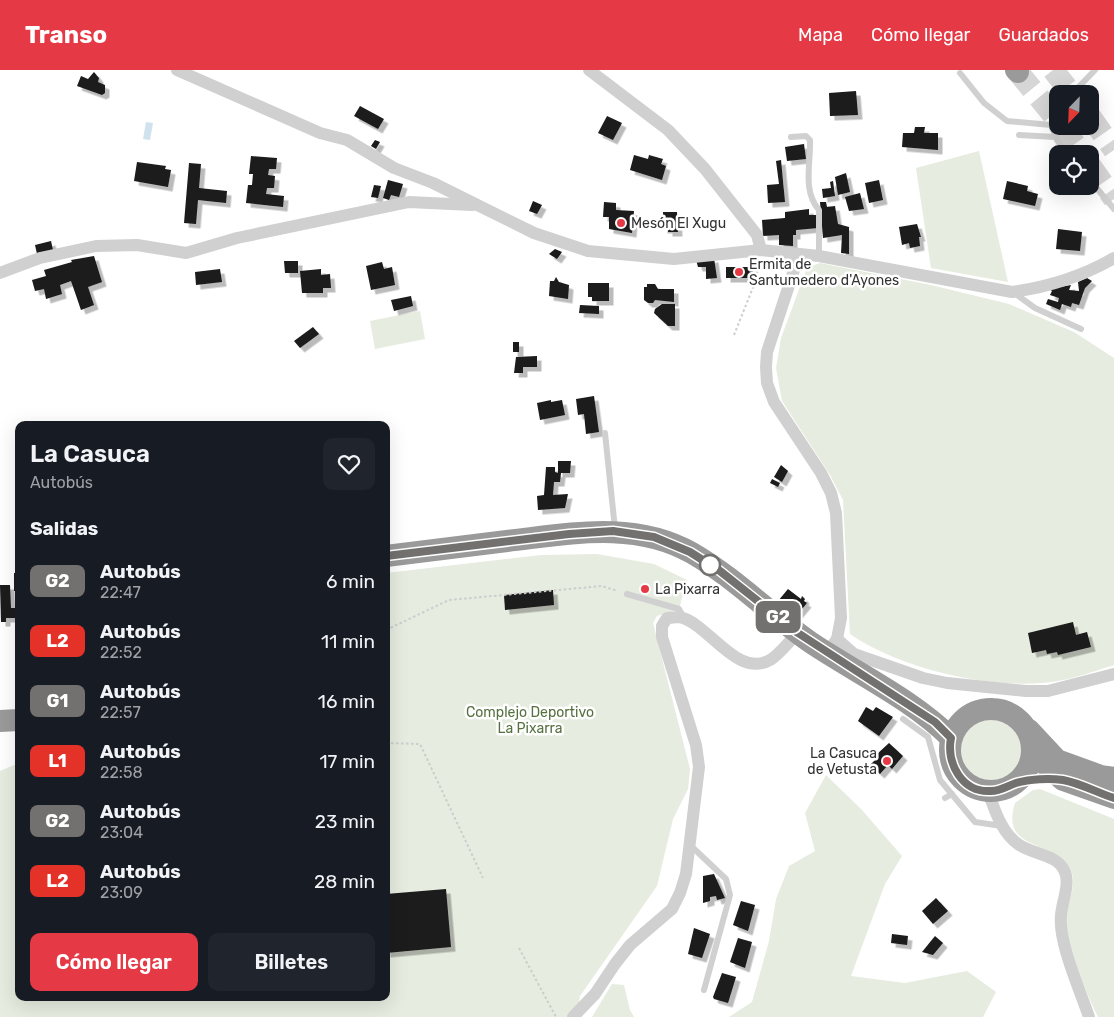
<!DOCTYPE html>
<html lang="es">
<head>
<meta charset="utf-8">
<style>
	body { margin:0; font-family:Rubik,sans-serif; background:#20242c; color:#f1f3f6; height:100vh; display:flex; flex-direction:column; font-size:19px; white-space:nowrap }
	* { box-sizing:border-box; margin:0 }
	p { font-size:16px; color:#9ea1a6 }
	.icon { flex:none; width:28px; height:28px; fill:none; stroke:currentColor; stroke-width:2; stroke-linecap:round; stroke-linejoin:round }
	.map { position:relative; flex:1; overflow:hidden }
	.details { position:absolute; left:15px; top:351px; width:375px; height:580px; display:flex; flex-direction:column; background:#171b24; border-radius:10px; box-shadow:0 5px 20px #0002 }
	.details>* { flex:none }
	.badge { padding:0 10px; border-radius:8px; font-size:18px; line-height:32px }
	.needle { width:32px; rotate:203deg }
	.buttons { position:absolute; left:1049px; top:15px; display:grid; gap:10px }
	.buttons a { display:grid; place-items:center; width:50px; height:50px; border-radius:10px; background:#171b24; box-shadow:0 5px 20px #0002; font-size:25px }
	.map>.badge { position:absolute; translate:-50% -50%; box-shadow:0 0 0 2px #fff }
	h2 { padding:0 15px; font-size:19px; line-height:45px }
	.round { display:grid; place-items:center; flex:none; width:52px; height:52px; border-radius:10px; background:#20242c }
	.overview { display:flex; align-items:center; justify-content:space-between; height:85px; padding:0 15px }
	h1 { font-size:24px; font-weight:600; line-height:38px }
	.action { display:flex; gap:10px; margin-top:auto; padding:10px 15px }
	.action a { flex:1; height:58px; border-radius:10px; background:#e63946; color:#fff; font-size:20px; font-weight:600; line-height:58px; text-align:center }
	.action a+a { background:#20242c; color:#f1f3f6 }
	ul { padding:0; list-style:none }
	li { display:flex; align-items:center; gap:15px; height:60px; padding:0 15px }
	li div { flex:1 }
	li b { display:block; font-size:19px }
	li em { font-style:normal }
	li .badge { min-width:55px; font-weight:700; text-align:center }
	header { display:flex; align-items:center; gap:30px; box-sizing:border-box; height:70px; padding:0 25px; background:#e63946; color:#fff }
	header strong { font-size:24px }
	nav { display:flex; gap:28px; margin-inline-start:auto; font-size:18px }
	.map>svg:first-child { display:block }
	.green { fill:#e6ecdf }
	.water { fill:#cfe2ee }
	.building { fill:#1a1a1a; filter:url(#shadow) }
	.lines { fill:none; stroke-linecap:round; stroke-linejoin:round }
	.highway-tunnel { stroke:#d6d6d6; stroke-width:22; stroke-dasharray:22 11; stroke-linecap:butt }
	.path { stroke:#cdcdcd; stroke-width:2; stroke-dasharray:2.5 2.5; stroke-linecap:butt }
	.lane { stroke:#d0d0d0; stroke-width:6 }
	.street { stroke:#d0d0d0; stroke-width:12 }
	.highway { stroke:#9a9a9a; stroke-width:22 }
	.line-casing { stroke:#fff; stroke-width:11 }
	.line { stroke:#727170; stroke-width:8 }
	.poi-dot { fill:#e63946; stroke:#fff; stroke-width:2 }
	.stop-dot { fill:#fff; stroke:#727170; stroke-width:2.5 }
	.labels { text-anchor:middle; stroke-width:5; stroke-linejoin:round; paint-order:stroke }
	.poi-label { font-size:14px; fill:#333; stroke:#fff; text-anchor:start }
	.park-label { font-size:14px; fill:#56703f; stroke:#fff }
</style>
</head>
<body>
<header>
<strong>Transo</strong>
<nav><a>Mapa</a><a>Cómo llegar</a><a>Guardados</a></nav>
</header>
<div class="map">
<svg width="1114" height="947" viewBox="0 0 1114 947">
	<defs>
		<filter id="shadow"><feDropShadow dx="4.5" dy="4.5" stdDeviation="0" flood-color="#0004"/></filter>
	</defs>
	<rect width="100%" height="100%" fill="#fff"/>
	<g class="green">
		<path d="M979,81l29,131 -77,-14 -15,-100z"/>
		<path d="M820,193l111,22 78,19 65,28 40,26v307c-17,5 -34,12 -51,15 -63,13 -161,-10 -213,-46l-7,-134 -13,-25 -48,-74 -6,-33 5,-30 26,-70z"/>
		<path d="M420,241l5,28 -50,10 -5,-28z"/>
		<path d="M597,484l57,10 33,16 -8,29 -22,7 -4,7 37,146 -2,20 -15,30 -16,67 -77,110 -3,21h-577v-246l19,-8v235h367v-425l155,-18z"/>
		<circle cx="992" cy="680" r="33"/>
		<path d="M826,705l36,35 40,46 -17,28 -34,92 54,7 62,-12 29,21 -13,25h-254l23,-15 17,-61 7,-42 13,-33 26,-15 -10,-38z"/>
		<path d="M1040,719l74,30v198h-16c-13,-27 -31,-68 -32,-98 0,-15 12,-33 5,-48 -13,-32 -72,-18 -56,-68l18,-13z"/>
		<path d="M612,914l12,1 6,25 4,7h-42z"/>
	</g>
	<path class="water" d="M146,52l7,1 -3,17 -7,-1z"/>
	<g class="building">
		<path d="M94,2l5,6 -1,4 7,3v8l-3,2 -25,-9 4,-10 7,3z"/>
		<path d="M856,21l2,24 -28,1 -1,-23z"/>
		<path d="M360,36l24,13 -6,10 -24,-13z"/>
		<path d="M607,46l15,7 -9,17 -15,-7z"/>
		<path d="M915,57h10l-1,6h14v17l-36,-3 1,-14h11z"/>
		<path d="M375,70l5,2 -4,7 -5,-3z"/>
		<path d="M804,74l2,15 -19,2 -2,-14z"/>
		<path d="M634,85l14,4 1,-4 14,4 -2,5 5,2 -4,14 -32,-10z"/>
		<path d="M251,86l26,2 -1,11h-7l-1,6 7,1 -1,12h-7l-1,6 18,2 -1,11 -37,-4 2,-18h4l1,-11h-4z"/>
		<path d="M781,90l4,42 -17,1 -1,-18 12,-1 -3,-23z"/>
		<path d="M137,92l29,4 -1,3 6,1 -3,17 -34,-6z"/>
		<path d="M189,93l12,1 -2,24 28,3 -1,12 -28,-3 -2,24 -12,-1z"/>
		<path d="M846,103l4,19 -12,3 -3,-18z"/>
		<path d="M388,110l15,4 -4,13 -8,-2 -2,5 -6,-2z"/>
		<path d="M879,110l4,20 -14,3 -4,-20z"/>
		<path d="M833,111l2,15 -12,2 -1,-9 9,-1 -1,-6z"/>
		<path d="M1007,111l21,5 -1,5 11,3 -3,12 -32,-7z"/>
		<path d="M374,115l7,1 -3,12 -7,-1z"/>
		<path d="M860,123l4,16 -15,2 -4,-14z"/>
		<path d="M533,131l9,4 -5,9 -8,-3z"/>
		<path d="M604,132l12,1v7l18,1 -2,22 -23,-4v-12h-6z"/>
		<path d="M820,132h6l1,5 8,-1 3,18 11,3v27l-8,-1 1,-18 -19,3z"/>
		<path d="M809,139v6h7l2,13 -22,2v5h-3v11l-14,-1v-10l-16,1 -1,-16 23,-2v-6z"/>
		<path d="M663,142h14l1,20h-10v-3h-5z"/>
		<path d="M917,154l4,13h-2l1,9 -10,2 -1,-5 -7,2 -3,-18z"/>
		<path d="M1058,159l24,3 -2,19 -24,-2z"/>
		<path d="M51,171l2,9 -16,4 -2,-9z"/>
		<path d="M555,179l7,3 -5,7 -8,-5z"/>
		<path d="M94,186l8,26 -14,5 6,18 -13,5 -10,-29 -11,4 2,9 -16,5 -2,-10 -9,2 -3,-11 14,-4 -2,-6 28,-8 -1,-2z"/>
		<path d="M714,188l3,20 -11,1v-12h-8l-2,-7z"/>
		<path d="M284,191h14v12h-13z"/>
		<path d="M382,192l2,7 8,-2 3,18 -24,5 -5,-24z"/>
		<rect x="726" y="197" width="27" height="11"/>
		<path d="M220,199l2,13 -26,3 -1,-13z"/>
		<path d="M321,199v6l9,-1 1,14h-8v5h-21l-2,-22z"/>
		<path d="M556,207l3,5 10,3 -1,14 -19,-3 1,-15h4z"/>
		<path d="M1087,208l5,3 -7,7 -6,17 -7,-2 -1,4 -9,-3 -2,6 -14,-6 2,-5 10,3 1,-4 -9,-3 2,-4 -3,-2 22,-4 -2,5 10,1 -1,-9z"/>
		<path d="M588,213h21v18h-17v-4h-4z"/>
		<path d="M647,214h8l3,5h16v13l-19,-2 -2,3h-5l-4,-3v-13h3z"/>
		<path d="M411,226l2,10 -19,5 -3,-11z"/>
		<path d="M662,234h13v22h-7l-14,-13 1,-4z"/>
		<path d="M580,235l19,1v8l-20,-1z"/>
		<path d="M313,257l6,7 -19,14 -6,-7z"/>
		<rect x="513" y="272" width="6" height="10"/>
		<path d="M537,286v11h-14v6h-9l2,-16z"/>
		<path d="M594,326l5,36 -13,2 -2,-20 -6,1 -2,-16z"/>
		<path d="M551,330v2l11,-2 3,15 -25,5 -3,-17z"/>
		<path d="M558,391h13l-1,12h-9l-1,9h-6l-1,13 15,-1 -3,14 -27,2 -1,-14 7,-1 2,-28h9v5l3,1z"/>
		<path d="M781,395l7,6 -6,11 -8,-5z"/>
		<path d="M772,409l8,4 -2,4 -8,-4z"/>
		<rect x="14" y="503" width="5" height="18"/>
		<path d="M0,515h10l1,23h5l1,10h-11v4h-5z"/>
		<path d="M788,519l13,10 1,-3 3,3 -1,2 3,2 -10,12 -19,-14z"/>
		<path d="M553,520l1,15 -49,5 -1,-15z"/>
		<path d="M1073,552l3,13 11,-3 4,15 -33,8 -1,-3 -10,2 -1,-4 -14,3 -4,-20z"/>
		<path d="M866,637l7,4 3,-4 17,10 -14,19 -21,-15z"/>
		<path d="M889,673l14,13 -11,13 -4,-4 -8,9 -10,-9 8,-8 -2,-2z"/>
		<path d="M714,804l11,24 -8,2 -1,-4 -6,1v4l-7,2v-27z"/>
		<path d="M446,819l5,58 -65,6v-59z"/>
		<path d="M936,828l12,13 -15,13 -11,-13z"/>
		<path d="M741,831l14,4 -7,26 -15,-6z"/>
		<path d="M694,858l16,6 -8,24 -14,-4z"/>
		<path d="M892,864l16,2 -1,9 -16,-2z"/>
		<path d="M935,866l8,7 -10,12 -11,-3z"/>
		<path d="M738,868l14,4 -7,26 -15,-6z"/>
		<path d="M722,903l14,4 -8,26 -14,-4 -1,-2z"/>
	</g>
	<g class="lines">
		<g class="highway-tunnel">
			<path d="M1053,0l19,24"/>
			<path d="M1018,2l40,49"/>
			<path d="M1090,46l24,34"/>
			<path d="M1062,56l20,28"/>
			<path d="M1090,95l24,34"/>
		</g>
		<g class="path">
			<path d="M734,265l22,-55 3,-17"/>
			<path d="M386,560l63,-30 153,-14 16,5"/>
			<path d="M386,673l34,1 63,134"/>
			<path d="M519,878l37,69"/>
		</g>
		<g class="lane">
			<path d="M960,3l24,30 23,18 44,4"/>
			<path d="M1072,24l23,-24"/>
			<path d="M1058,38l-7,17 6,15 10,14"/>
			<path d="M1019,65l36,2"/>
			<path d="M791,67l15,-1 4,4c1,23 -8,51 9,70v46"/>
			<path d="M1090,110l24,29"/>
			<path d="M1013,222l22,16 46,21"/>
			<path d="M605,363l10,96"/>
			<path d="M627,524l52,15 4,7"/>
			<path d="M903,649l25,18 12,43 35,42 27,4"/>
			<path d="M945,728l7,-4"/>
			<path d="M690,775l36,34 4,16 -26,95"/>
		</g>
		<g class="street">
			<path d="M177,0l143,63 27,7 47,28 39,15 101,50 54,18 86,8 87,-9 58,6 193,36c36,-5 71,-16 102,-34"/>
			<path d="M589,0l79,60 37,39 52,66 4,15"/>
			<path d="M797,185l-1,9 -29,88 -1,15 1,16 7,19 47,71 10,20 5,20 5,105 -4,21 -10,14"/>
			<path d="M0,203l40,-15 56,-12 41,-1 49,8 51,-15 172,-36 63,3"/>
			<path d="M837,569l17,15 69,24 24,5 79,8h22l66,-17"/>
			<path d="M988,722c7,18 13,40 30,52 13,10 38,10 46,26 7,13 -2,31 -3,45 -3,27 19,75 28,102"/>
			<path d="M573,947l22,-23 20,-30 15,-19 42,-36 8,-16 6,-19 13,-107 -3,-22 -34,-108v-11l5,-8c4,0 8,-1 12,-1 29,5 57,62 91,43 10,-6 19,-19 28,-27"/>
		</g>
		<g class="highway">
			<path d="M1016,0l2,2"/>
			<path d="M386,486c40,-5 81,-10 121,-15 62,-7 127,-21 185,12 43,25 78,61 118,89 46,31 102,57 141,96"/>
			<circle cx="991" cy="680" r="41"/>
			<path d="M0,651l19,-1"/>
			<path d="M1029,660l28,30 44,16 13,2"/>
			<path d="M1038,688l25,22 51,18"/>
		</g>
	</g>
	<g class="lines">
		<g class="line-casing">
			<path id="line" d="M386,486l183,-22 44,-3 41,6 36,15 30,19 78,62 137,89 16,16c-5,25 11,55 40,53 10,0 16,-5 25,-8 14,-4 33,-5 47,-3 17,3 35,13 51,18"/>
		</g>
		<use href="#line" class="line"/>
	</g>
	<g class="poi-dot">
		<circle cx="621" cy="153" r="5"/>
		<circle cx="739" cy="202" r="5"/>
		<circle cx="645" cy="519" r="5"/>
		<circle cx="887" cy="691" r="5"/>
	</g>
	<circle class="stop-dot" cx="710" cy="495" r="10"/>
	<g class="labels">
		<g class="poi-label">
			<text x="631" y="158">Mesón El Xugu</text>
			<text x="749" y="199">Ermita de<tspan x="749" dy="16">Santumedero d'Ayones</tspan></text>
			<text x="655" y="524">La Pixarra</text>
			<text x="877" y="688" text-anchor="end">La Casuca<tspan x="877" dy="16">de Vetusta</tspan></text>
		</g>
		<g class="park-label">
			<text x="530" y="647">Complejo Deportivo<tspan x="530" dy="16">La Pixarra</tspan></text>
		</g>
	</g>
</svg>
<div class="buttons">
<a><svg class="needle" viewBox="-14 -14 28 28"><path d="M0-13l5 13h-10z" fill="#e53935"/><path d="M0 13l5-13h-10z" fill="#9ea1a6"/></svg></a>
<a><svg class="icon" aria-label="locate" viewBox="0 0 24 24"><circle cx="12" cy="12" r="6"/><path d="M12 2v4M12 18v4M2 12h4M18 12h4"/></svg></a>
</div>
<b class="badge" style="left:778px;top:547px;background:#727170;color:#fff">G2</b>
<section class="details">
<div class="overview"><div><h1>La Casuca</h1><p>Autobús</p></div><a class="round"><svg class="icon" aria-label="heart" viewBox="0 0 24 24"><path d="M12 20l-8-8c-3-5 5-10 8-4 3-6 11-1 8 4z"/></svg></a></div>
<h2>Salidas</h2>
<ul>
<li><span class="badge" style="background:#727170;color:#fff">G2</span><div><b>Autobús</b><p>22:47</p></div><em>6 min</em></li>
<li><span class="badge" style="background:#e43229;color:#fff">L2</span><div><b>Autobús</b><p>22:52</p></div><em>11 min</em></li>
<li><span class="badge" style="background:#727170;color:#fff">G1</span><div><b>Autobús</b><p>22:57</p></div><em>16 min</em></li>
<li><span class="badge" style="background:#e43229;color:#fff">L1</span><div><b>Autobús</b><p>22:58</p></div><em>17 min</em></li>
<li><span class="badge" style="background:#727170;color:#fff">G2</span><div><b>Autobús</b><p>23:04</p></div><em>23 min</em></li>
<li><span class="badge" style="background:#e43229;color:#fff">L2</span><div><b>Autobús</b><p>23:09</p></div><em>28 min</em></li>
</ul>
<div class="action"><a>Cómo llegar</a><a>Billetes</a></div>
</section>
</div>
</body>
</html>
